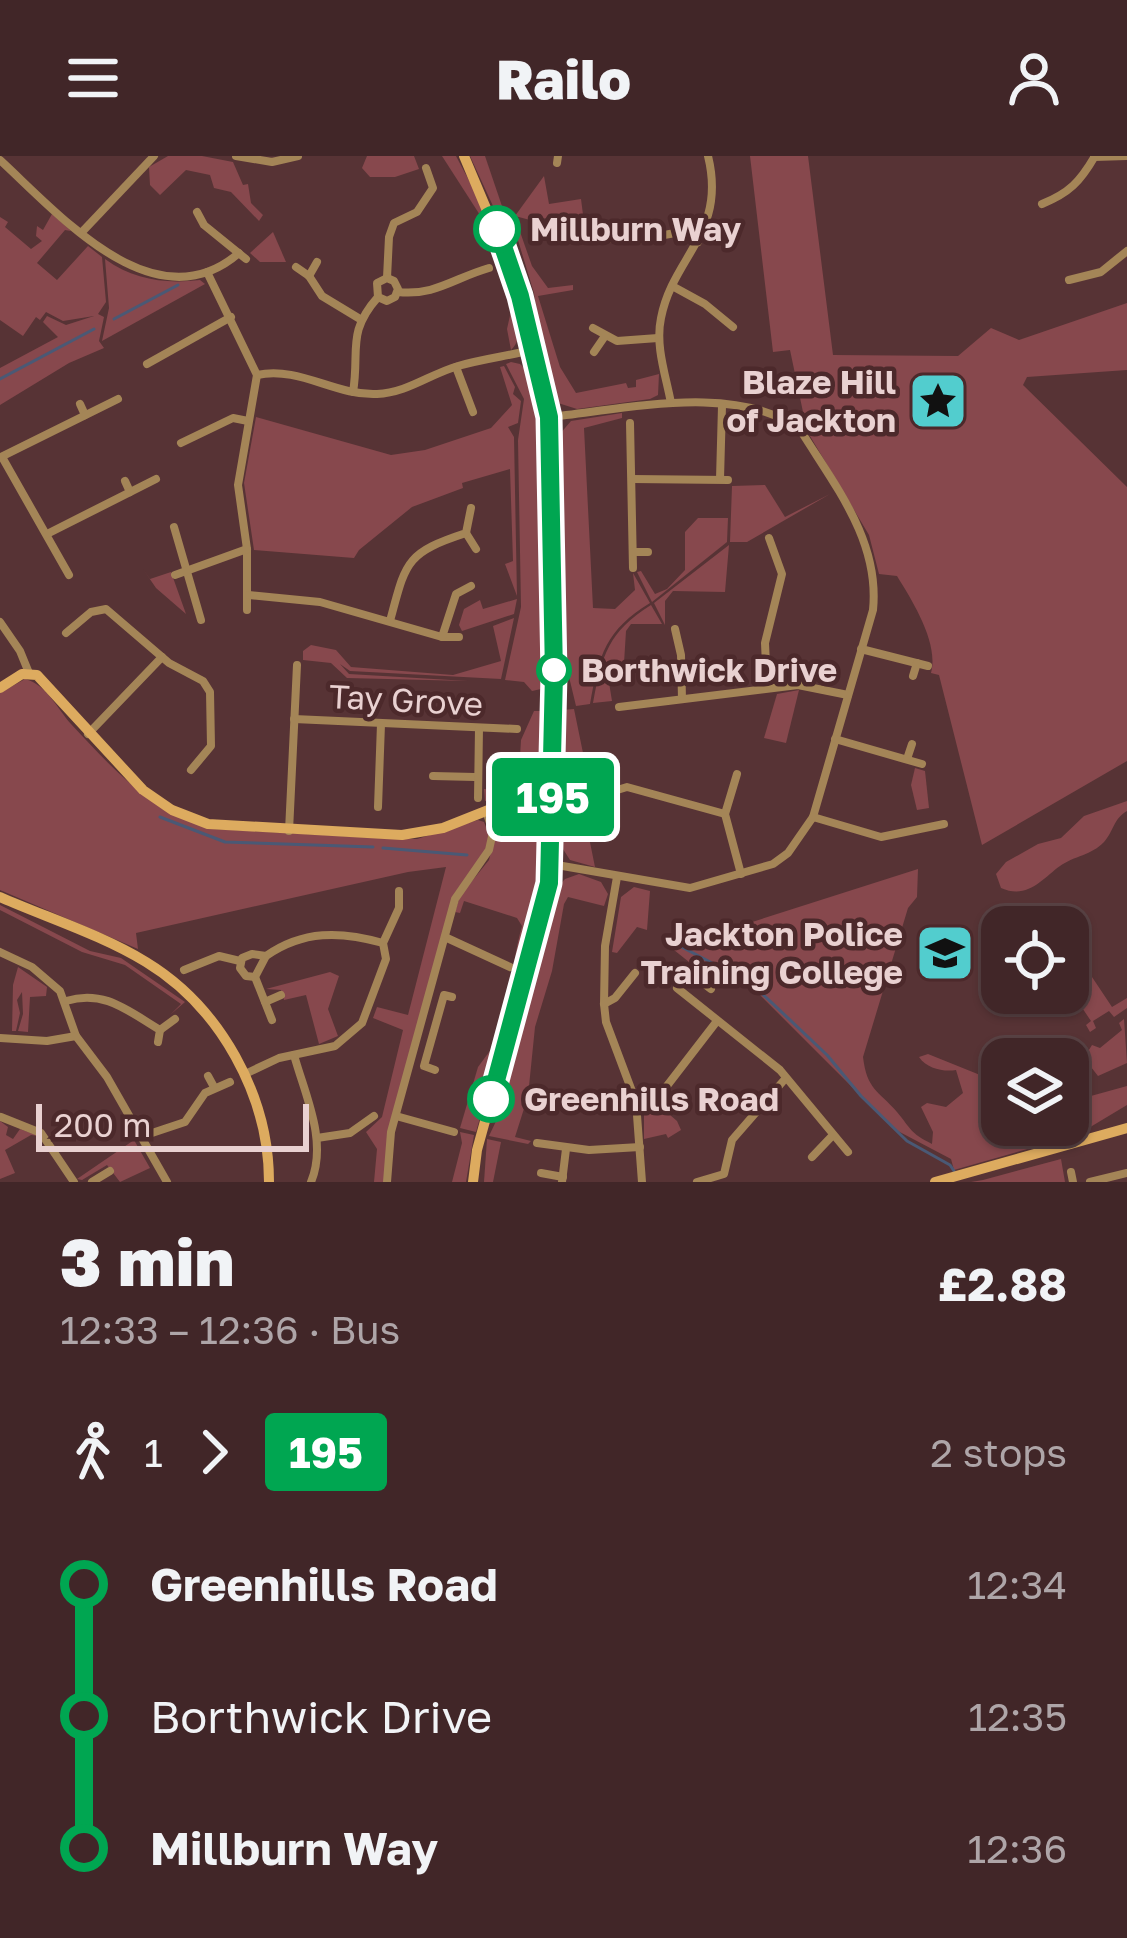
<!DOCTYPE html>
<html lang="en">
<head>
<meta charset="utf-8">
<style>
	body { margin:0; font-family:"Golos Text",sans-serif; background:#482e30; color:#f1f3f6; height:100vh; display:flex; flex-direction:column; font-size:45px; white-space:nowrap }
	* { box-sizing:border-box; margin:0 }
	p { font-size:39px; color:#aea5a8 }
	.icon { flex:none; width:66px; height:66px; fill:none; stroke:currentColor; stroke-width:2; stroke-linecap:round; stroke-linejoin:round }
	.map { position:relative; height:1026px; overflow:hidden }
	.side { display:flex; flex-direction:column; background:#412628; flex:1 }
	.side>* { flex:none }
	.badge { padding:0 24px; border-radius:9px; font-size:42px; line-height:78px }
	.controls { position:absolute; left:981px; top:750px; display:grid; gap:24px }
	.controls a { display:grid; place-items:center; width:108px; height:108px; border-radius:24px; background:#412628; box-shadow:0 3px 9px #0004,0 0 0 3px #5a4345; font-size:60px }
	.scale { position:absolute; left:36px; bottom:30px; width:273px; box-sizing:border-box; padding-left:12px; border:6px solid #e9d1d1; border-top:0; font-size:33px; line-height:42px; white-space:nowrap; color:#e9d1d1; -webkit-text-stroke:9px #4c292b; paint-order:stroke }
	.map>.badge { position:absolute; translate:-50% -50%; box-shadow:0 0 0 6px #fff }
	.legs { display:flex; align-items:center; gap:18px; height:132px; padding:0 60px; font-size:39px }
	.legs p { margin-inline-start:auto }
	.head { display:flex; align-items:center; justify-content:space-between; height:204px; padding:0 60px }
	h1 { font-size:66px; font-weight:800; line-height:90px }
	ul { padding:0 60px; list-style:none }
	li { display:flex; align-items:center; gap:42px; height:132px; font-size:45px }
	li i { display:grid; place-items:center; width:18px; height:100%; margin:0 15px; background:currentColor }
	li i::after { content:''; width:30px; height:30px; margin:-15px; border:9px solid; border-radius:50%; background:#412628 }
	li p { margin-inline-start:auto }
	li:first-child i { background:linear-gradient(#0000 50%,currentColor 0) }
	li:last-child i { background:linear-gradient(currentColor 50%,#0000 0) }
	header { display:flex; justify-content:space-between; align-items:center; height:156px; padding:0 60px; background:#412628; font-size:54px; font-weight:800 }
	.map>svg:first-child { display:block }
	.green { fill:#87484d }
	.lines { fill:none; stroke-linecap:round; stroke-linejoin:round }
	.stream { stroke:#4a5975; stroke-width:3 }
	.street { stroke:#a48557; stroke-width:8 }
	.secondary { stroke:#ddab5f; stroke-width:10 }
	.line-1-casing { stroke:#fff; stroke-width:27 }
	.line-1 { stroke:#00a651; stroke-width:18 }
	.stop-1-dot { fill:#fff; stroke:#00a651; stroke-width:6 }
	.labels { text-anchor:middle; stroke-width:9; stroke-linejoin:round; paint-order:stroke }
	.stop-label { font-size:33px; font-weight:bold; fill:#e9d1d1; stroke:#4c292b; text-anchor:start }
	.poi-label { font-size:33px; font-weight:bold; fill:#e9d1d1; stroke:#4c292b; text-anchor:end }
	.street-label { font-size:33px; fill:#e9d1d1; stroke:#4c292b }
</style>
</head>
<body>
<header><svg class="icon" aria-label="menu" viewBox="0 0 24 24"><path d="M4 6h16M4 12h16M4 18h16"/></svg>Railo<svg class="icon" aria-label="person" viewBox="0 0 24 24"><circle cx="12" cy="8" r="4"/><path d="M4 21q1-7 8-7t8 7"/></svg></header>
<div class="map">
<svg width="1127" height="1026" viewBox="0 0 1127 1026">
	<rect width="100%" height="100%" fill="#573335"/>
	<g class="green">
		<path d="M168,0h34l31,6 10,23 5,-1 3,19 12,12 -4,6 -28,-29 -17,-4 -4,-13 -24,-5 -26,25 -10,-10 -1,-18z"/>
		<path d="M367,0h47l5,13 -24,8h-25l-8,-9z"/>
		<path d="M442,0h14l26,49 5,21z"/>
		<path d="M470,0h15l42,124z"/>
		<path d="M750,0h58l25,199 125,1 33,-28 28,12 108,-37v67l-100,7 -4,8 104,102v274l-145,84 -43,-170 -8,-2c8,-30 -18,-71 -34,-97l-18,-2 -10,-39 -62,-104 -17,-81 -17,2z"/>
		<path d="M544,20l5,28 32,-5 4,31 -28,-13 -27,3 -15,-4z"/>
		<path d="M52,58l19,17 -6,-1 -28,33 20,17 31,-34 14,11 4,45 -8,12 6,3 -5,24 5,7 -35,15 -69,42v-37l58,-31 -15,-15 4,-6 19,9 28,-9 -31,5 -17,-9 -6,8 -4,-3 -13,19 -23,-16v-103l8,5 -3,5 26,22 11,-8 -6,-5 1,-10 6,4z"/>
		<path d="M518,70l14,40 16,22 25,-3v5l-35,6 22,71 16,26 50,-10 2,5 8,-1v-7l23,-6 -1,21 -8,4 -73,10 -19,-6 -19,-65 -5,-45 -20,-66z"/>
		<path d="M273,76l13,30h-26l-10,-9z"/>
		<path d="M493,92c16,20 41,80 18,102l-4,-21 4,-18z"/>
		<path d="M105,103c29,21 60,25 95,21l5,4 -103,57 7,-33z"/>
		<path d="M511,206l9,2 10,9c23,106 20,213 11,316l-9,2 -8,-9 -19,-2 16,-73 -3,-167 6,-41 -18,-35z"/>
		<path d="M504,210l11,21 -2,7 8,7 -3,22 -10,4 6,10 3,159 -12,-32 8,-3 -3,-92 -48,14 1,5 -51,19 -53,43 -5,8 -100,-8 -10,-67 12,-66 135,38 34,-5 66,-22 21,-23 -12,-38z"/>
		<path d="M622,257v5l-38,10 9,180 22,1 20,-19 -2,-17 17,30c-44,27 -51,51 -60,101l-14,2 -18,-75 1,-196 12,-14z"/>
		<path d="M765,329l20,32 45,-23 -83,48h-17l2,-56z"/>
		<path d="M698,362h30l-1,24 -75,60 -15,-30 4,-1 14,23 12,-5 18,-19v-38z"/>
		<path d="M729,389l-4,47 -52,-1 -8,10v24l-11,-22z"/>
		<path d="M143,413l7,10 21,-7 15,42 -30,-26z"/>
		<path d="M517,443l-3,15 -52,17 -3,-6 5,-16 16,-9 3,9z"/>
		<path d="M651,449l11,19h-31l-5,7 -2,32 -18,1 6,37 -19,2c9,-48 15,-71 58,-98z"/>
		<path d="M514,462l-13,61 -151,-8 -10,-7 9,10 119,7 -121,-3 -16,-15 -28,-3v-9l8,-6 25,5 15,17 102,8 48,-14 -8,-35z"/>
		<path d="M25,523c21,5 32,29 46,45 42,45 81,89 142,105l183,10h21l61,-19 6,2 5,13 -1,13 -34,46 -44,156 -26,132h-10l3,-33 -11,-17 16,-15 21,-87 -30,-12 4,-11 31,8 38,-148 -38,5 -272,61 2,16 -138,-59v-197z"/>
		<path d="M799,534l-13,53 -22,-5 13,-44z"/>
		<path d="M574,553l16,78 -10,6 15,74 -25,-7 -9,-14 -1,-132 2,-4z"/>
		<path d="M534,555h11l-1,72 -10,11 -49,7 -1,-12 34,2 3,-51z"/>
		<path d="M915,612l10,3 4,37 -12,2 -6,-25z"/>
		<path d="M1127,645v10c-14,8 -13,20 -23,31 -12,13 -30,14 -44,24 -17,12 -32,34 -59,22l-5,-14 10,-12 32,-18 23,-6 23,-22z"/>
		<path d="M523,650l14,7 4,7c1,57 -12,164 -43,210 14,-36 14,-69 24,-104l-5,-8 -53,-17 -4,12 -5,-1 5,-16 29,-36 12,-48z"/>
		<path d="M918,713l-1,28 -9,11 -45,149c4,33 15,33 34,55 15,18 12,20 35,32l1,-12 -12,-25 6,-4 19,4 17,-14 -7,-23c-12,2 -29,-1 -37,-13l9,-3 62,25 12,-2v48h66v-36l12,10 47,-13v19l-50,30 -123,35 -3,-11 -57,-30 -143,-143 -26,-12 -3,6 -24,-18 -4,4 -30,-24 13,4z"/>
		<path d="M579,718l22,8 7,12 -4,12 -36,-9 -4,7 -12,67 -17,56 -7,69 -13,41 16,4 -3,3 -39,-8 17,-36 6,-57 32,-96 12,-58 9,-10z"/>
		<path d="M634,731l16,4 -3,39 -10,-3 -20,26 -5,-1 9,-55z"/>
		<path d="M0,749l90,46 31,7 64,44 -15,13 11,-11 -56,-39 -43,-13 -82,-42z"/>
		<path d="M18,811l29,20 -1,9 -16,1 -2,35 -10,-1 5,-17 -1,-22 -5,8 3,13 -4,18h-4l1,-46z"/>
		<path d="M1088,815l24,36 15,-9v10l-13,9 -5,-6 -16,10 3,7 -6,4 -4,-7 5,-4 -23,-34z"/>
		<path d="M330,816l9,4 -11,33 10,27 -19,8 -13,-49 -22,5 -3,-10 -15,-1z"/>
		<path d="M1124,863l3,44 -29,13 -14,-18 8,-13 8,3 22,-18 -3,-7z"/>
		<path d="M495,888l-3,31 -16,57 -16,-4 18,-61z"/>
		<path d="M655,946l22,19 4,9 -13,8 -2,-4 -22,5v-28z"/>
		<path d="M0,965l8,6 -2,8 7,4 7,-10 19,7 -8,-1 -26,15 10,23 -15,6z"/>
		<path d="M460,976l14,3 -8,47h-14l10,-39z"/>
		<path d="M487,983l14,3 -8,40h-9z"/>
		<path d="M134,984l16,28 -30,14 -13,-17 -25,15 -5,-1z"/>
		<path d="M1061,1003l4,23h-94l12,-2z"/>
	</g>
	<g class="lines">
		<g class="stream">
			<path d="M114,163l64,-34"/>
			<path d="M0,223l94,-50"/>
			<path d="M160,661l65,25 148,5"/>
			<path d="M383,692l84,7"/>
			<path d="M676,788l76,40 75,71 34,41 46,45 43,24 4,6"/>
		</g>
		<g class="street">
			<path d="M236,0l36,6 26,-6"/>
			<path d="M1094,1l33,-1"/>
			<path d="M0,4c59,54 155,166 239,93"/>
			<path d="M557,7l1,-7"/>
			<path d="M1042,48c27,-11 38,-22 53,-48"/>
			<path d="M197,56l7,13 42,34"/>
			<path d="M82,76l72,-76"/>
			<path d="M578,78l54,7 43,-8 23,9"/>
			<path d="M296,111l13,9 13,20 38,23"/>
			<path d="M207,116l50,103 -19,110 9,64v61"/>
			<path d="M309,120l8,-14"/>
			<path d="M387,122l2,-41 5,-14 23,-11 16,-24 -7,-20"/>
			<path d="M1069,124l32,-8 26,-21"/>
			<path d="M674,131l31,17 28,23"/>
			<path d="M398,136c37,4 56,-14 91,-24"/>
			<path d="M593,172l24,13 41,-3"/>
			<path d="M594,196l11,-16"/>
			<path d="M147,208l84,-47"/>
			<path d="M456,211l17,45"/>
			<path d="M257,219c43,-9 78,21 120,19 30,-1 53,-20 81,-28 24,-7 49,-10 74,-16"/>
			<path d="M353,236c7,-41 -7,-59 25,-95l-1,-14 10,-5 7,3 4,8 -3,8 -8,4 -9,-4"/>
			<path d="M671,247c-5,-27 -16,-57 -10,-85 12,-62 66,-85 47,-162"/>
			<path d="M80,248l5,11"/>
			<path d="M549,261c72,-7 191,-36 252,14 34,55 79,110 72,179l-60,207 -25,36 -15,11 -83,24 -139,-24"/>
			<path d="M630,267l3,145"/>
			<path d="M181,287l52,-25 15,3"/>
			<path d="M1,301l117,-58"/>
			<path d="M2,301l67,118"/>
			<path d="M632,323l96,1"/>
			<path d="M720,323l2,-73"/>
			<path d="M125,325l5,11"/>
			<path d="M174,371l27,93"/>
			<path d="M466,377l10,16"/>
			<path d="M47,378l109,-55"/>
			<path d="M633,396h15"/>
			<path d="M175,419l72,-26"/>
			<path d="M249,439l71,7 122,35h17"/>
			<path d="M390,465c16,-59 15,-68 76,-88l5,-25"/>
			<path d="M0,466l20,29 9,22"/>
			<path d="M675,473l6,26 1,44"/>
			<path d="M66,477l25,-21 15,-3 63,54 34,18 7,11 1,54 -20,24"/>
			<path d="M442,481l14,-43 15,-8"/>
			<path d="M861,493l67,17"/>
			<path d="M913,520l4,-13"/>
			<path d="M767,531l-2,-44 17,-69 -13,-36"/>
			<path d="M619,551l179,-22 50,10"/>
			<path d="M294,563l223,10"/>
			<path d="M88,578l74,-77"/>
			<path d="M835,583l87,25"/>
			<path d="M907,603l5,-15"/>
			<path d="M737,618l-12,40 16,60"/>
			<path d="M433,620l42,1"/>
			<path d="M478,642l1,-70"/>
			<path d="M588,643l39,-12 98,27"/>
			<path d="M378,651l3,-83"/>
			<path d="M813,661l68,20 63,-13"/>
			<path d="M289,675l8,-166"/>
			<path d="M617,721l-12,69 -1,58 2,18 30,80 6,80"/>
			<path d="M447,782l63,29"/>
			<path d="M0,796l32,15 28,24 16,45 31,41 60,105"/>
			<path d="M252,798l14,2 -11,21 -9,-1 -6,-8 2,-10z"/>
			<path d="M266,800c37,-26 75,-25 117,-13"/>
			<path d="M184,814l35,-14 21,5"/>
			<path d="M689,816l22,17"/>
			<path d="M255,821l17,43"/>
			<path d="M677,832l103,82 68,82"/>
			<path d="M66,845c38,-12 62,10 94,29l-2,12"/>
			<path d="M265,846l16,-7"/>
			<path d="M604,848l11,-6 20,-25"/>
			<path d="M160,874l15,-11"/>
			<path d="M0,882l47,3 29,-5"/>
			<path d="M294,899c11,40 34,86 17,127"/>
			<path d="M435,914l-11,-4 20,-71 8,2"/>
			<path d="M245,918l34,-16 56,-12 27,-23 24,-64 -3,-16 16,-35v-17"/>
			<path d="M208,920l6,11"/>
			<path d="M636,946l27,-11 54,-70"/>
			<path d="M396,960l58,16"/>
			<path d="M1,961l40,16 33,49"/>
			<path d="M140,981l45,-15 20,-29 25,-11"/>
			<path d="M317,982l33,-5 24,-17"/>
			<path d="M537,987l52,7 51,-3"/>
			<path d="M812,1001l21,-22"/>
			<path d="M1071,1016l2,10"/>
			<path d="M541,1017l22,4"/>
			<path d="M92,1026l18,-11"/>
			<path d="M387,1026l4,-50 64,-233 34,-49 4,-18 -7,-21"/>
			<path d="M562,1026l4,-33"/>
			<path d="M697,1026l27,-8 8,-34 53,-61"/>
			<path d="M1090,1026l37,-9"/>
		</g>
		<g class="secondary">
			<path d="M464,0l48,114 37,147 5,257 -3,190 -6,40 -68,246 -4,32"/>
			<path d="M0,532l22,-14 15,1 106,115 29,20 36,14 194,11 41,-7 63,-25 47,-1"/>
			<path d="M0,741c48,21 102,38 146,65 74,45 123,133 123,220"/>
			<path d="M935,1026l192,-54"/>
		</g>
	</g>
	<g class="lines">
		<g class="line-1-casing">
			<path id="line-1" d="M491,943l58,-216 5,-209 -5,-257 -29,-121 -23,-67"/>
		</g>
		<use href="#line-1" class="line-1"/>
	</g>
	<defs>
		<g id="sight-square" transform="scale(3)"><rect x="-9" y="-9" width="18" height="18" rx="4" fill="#52cdce" stroke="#4c292b"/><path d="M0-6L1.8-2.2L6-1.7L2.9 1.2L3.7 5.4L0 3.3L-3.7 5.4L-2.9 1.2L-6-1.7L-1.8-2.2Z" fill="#111"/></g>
		<g id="university-square" transform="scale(3)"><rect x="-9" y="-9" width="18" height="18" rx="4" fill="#52cdce" stroke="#4c292b"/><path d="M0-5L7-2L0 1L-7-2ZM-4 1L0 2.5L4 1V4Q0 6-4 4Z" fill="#111"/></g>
	</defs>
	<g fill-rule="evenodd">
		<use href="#sight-square" x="938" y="245"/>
		<use href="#university-square" x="945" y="797"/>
	</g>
	<g class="stop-1-dot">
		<circle cx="497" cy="73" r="21"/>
		<circle cx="554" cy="514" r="15"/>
		<circle cx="491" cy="943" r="21"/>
	</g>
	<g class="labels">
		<g class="stop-label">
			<text x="530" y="85">Millburn Way</text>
			<text x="581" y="526">Borthwick Drive</text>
			<text x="524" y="955">Greenhills Road</text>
		</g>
		<g class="poi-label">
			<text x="896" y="238">Blaze Hill<tspan x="896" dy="38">of Jackton</tspan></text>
			<text x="903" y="790">Jackton Police<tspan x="903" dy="38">Training College</tspan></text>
		</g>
		<g class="street-label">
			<text transform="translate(406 544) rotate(3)" y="12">Tay Grove</text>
		</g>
	</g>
</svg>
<div class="controls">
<a><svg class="icon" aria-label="locate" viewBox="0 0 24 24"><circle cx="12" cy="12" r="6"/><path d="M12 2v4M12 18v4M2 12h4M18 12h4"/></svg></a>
<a><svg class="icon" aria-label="layers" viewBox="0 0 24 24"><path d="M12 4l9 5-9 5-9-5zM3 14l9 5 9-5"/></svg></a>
</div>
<div class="scale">200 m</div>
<b class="badge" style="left:553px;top:641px;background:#00a651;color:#fff">195</b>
</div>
<section class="side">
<div class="head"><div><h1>3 min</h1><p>12:33 – 12:36 · Bus</p></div><b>£2.88</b></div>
<div class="legs"><svg class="icon" aria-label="walk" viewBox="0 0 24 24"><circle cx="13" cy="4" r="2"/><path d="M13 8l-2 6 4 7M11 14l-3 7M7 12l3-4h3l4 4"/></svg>1<svg class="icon" aria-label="forward" viewBox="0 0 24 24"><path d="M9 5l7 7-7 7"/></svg><b class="badge" style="background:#00a651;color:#fff">195</b><p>2 stops</p></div>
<ul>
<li><i style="color:#00a651"></i><b>Greenhills Road</b><p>12:34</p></li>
<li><i style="color:#00a651"></i><span>Borthwick Drive</span><p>12:35</p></li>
<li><i style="color:#00a651"></i><b>Millburn Way</b><p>12:36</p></li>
</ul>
</section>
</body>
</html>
